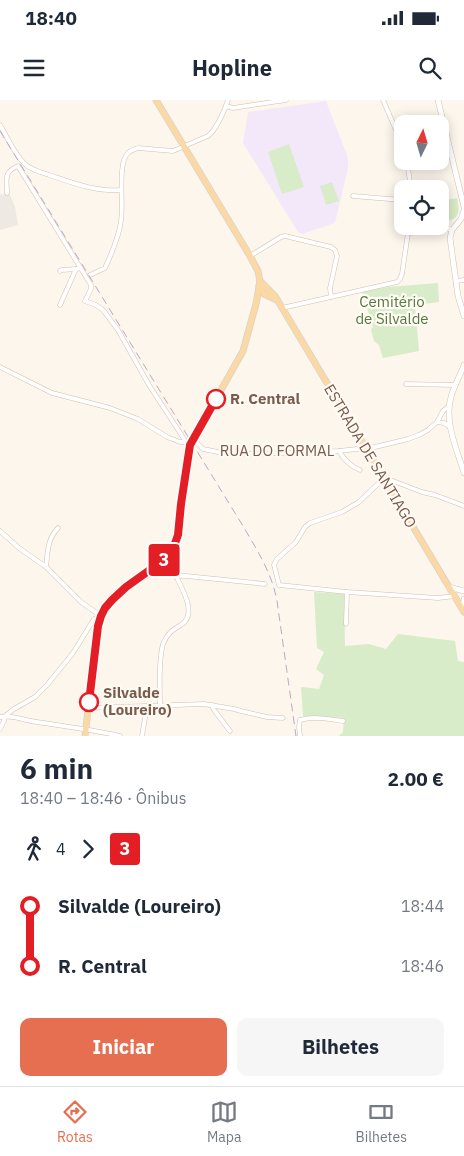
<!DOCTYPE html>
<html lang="pt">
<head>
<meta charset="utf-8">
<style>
	body { margin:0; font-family:"IBM Plex Sans",sans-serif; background:#f6f6f7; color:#1f2937; height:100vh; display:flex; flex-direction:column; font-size:19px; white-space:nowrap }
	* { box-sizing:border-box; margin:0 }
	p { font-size:16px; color:#747a83 }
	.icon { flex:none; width:28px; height:28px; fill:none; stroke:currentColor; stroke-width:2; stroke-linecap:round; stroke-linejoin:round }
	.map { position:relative; height:636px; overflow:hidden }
	.panel { display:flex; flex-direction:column; background:#fff; flex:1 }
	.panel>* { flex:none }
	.badge { padding:0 10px; border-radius:4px; font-size:18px; line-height:32px }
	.needle { width:32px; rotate:5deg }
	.fabs { position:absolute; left:394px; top:15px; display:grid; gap:10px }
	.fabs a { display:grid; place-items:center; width:55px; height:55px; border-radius:10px; background:#fff; box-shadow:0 2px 12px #0003; font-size:25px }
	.map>.badge { position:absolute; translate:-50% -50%; box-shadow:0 0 0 2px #fff }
	.legs { display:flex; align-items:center; gap:8px; height:55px; padding:0 20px; font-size:16px }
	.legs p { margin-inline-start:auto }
	.head { display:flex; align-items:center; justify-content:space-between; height:85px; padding:0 20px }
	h1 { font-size:28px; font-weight:700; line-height:38px }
	.cta { display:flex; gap:10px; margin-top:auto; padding:10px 20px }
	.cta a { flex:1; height:58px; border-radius:10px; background:#e76f51; color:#fff; font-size:20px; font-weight:700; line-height:58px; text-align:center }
	.cta a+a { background:#f6f6f7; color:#1f2937 }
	ul { padding:0 20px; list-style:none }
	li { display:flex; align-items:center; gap:18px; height:60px; font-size:19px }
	li i { display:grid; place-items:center; width:8px; height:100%; margin:0 6px; background:currentColor }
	li i::after { content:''; width:12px; height:12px; margin:-6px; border:4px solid; border-radius:50%; background:#fff }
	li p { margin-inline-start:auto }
	li:first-child i { background:linear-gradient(#0000 50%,currentColor 0) }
	li:last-child i { background:linear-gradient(currentColor 50%,#0000 0) }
	.status { display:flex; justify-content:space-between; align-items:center; height:35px; padding:0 25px; background:#fff; direction:ltr }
	.status svg { height:14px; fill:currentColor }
	header { display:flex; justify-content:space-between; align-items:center; height:65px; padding:0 20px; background:#fff; font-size:22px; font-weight:700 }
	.menu { display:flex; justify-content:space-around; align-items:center; height:70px; border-top:1px solid #e0e1e3; background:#fff; font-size:14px; color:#747a83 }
	.menu a { display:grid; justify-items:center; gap:2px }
	.menu .current { color:#e76f51 }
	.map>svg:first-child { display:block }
	.industrial { fill:#efe9e4 }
	.education { fill:#f3e8fa }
	.green { fill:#d8ecc9 }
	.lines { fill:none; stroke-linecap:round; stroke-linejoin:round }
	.minor-casing { stroke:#d1beb0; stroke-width:5 }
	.secondary-casing { stroke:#d6c0b0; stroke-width:6 }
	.primary-casing { stroke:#dad1cd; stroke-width:7 }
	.minor { stroke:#fff; stroke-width:4 }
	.secondary { stroke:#fff; stroke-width:5 }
	.primary { stroke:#fbd9a5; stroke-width:5.5 }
	.rail { stroke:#b9a8c9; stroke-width:1; stroke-dasharray:8 5; stroke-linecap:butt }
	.line-1-casing { stroke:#fff; stroke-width:11 }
	.line-1 { stroke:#e41e25; stroke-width:8 }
	.stop-1-dot { fill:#fff; stroke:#e41e25; stroke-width:2.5 }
	.labels { text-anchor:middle; stroke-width:4.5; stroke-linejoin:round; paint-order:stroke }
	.park-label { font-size:15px; fill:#537a41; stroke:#fffaf3 }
	.stop-label { font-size:15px; font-weight:bold; fill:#7a5c4d; stroke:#fffaf3; text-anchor:start }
	.street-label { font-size:15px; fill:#7a5c4d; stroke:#fffaf3 }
</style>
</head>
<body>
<div class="status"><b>18:40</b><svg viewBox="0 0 49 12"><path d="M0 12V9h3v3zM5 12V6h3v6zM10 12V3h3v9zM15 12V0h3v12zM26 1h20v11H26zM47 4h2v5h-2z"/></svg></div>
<header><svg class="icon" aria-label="menu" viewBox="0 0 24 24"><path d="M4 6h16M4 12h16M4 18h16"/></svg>Hopline<svg class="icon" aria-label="search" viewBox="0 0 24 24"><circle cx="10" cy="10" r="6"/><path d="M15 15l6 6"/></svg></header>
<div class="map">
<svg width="464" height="636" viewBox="0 0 464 636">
	<rect width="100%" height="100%" fill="#fdf6ec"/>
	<path class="industrial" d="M0,94l10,1 5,12 3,18 -18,5z"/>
	<path class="education" d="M326,1l21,54 1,6v7l-13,55 -33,11 -4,-2 -55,-89 5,-31z"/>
	<g class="green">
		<path d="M289,44l15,43 -22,7 -14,-42z"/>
		<path d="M332,82l7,19 -13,4 -6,-19z"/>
		<path d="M457,98c4,18 1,22 -17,24v-21z"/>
		<path d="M438,183l1,19 -24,3 4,46 -36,7 -4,-13 -5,-4 -3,-11 2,-3 -11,-35 26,-5z"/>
		<path d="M314,492l30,2 1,52 24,-2 17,5 12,-15 57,7 3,20 6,1v74h-125l4,-4 1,-14 -41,-2 -2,-29 18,2 5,-14 -8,-6 8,-17 -7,-4z"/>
	</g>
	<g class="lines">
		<g class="minor-casing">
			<g id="minor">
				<path d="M383,0l19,44"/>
				<path d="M226,6l7,2 53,-8"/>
				<path d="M0,25c7,12 15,30 25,39 6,6 16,8 24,11 24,8 47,17 72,15"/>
				<path d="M440,51l9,-2"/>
				<path d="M407,61l4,28"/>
				<path d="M7,93c0,-14 -4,-21 11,-27l73,119v4l-6,12 11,4 7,5 15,20 31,55 37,57"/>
				<path d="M353,96l49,4"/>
				<path d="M421,126l22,1 9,3"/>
				<path d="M410,133l4,-6"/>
				<path d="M250,156l31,-19 4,-1 46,11 4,3 2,6 -7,32 1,9"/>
				<path d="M60,171l2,-1 14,-1"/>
				<path d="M90,175l15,-7c6,-13 14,-32 16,-47 3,-16 -4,-58 7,-68 3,-3 7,-4 10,-5l35,3 35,-15c8,-6 17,-26 20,-36"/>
				<path d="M456,181l8,-1"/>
				<path d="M60,205l16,-36 5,-1"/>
				<path d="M282,208l115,-26 3,-3 2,-5 7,-48"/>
				<path d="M0,267l52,26 58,15 28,11 29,18 13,5h6"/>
				<path d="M406,284l50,1"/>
				<path d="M437,322l7,1 6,4"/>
				<path d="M193,339l10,10 20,4 32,1 84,-3 36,-4 33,-8 11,-4 9,-5 9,-8 6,-11 6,-5"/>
				<path d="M339,351c5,9 11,15 21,19"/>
				<path d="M0,431l19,17 27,19 35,35 20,14"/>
				<path d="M161,462l-1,8 3,5 23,1 79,8"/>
				<path d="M46,467c2,-16 1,-27 12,-39"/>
				<path d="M143,476l20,-1"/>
				<path d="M455,496l-17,2 -91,-6 -68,-7 -5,-20 3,-6 19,-17 9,-15 5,-4 32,-11 17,-10 22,-21 7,-2 34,13 13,3 29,11"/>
				<path d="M346,524l1,-32"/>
				<path d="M212,605l2,5 16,21"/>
				<path d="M160,606c0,-19 -2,-44 3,-62 4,-10 9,-14 18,-19 17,-11 1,-36 -5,-49"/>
				<path d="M88,608l116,-4 30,5 7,2 26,6 16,1"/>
				<path d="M0,617c11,-2 20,2 31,4 29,5 59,8 89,15"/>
				<path d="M0,629l4,-8 1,-5 9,-7 21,-12 12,-12 26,-32 21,-34 7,-3"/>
				<path d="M142,636l5,-30"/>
				<path d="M300,636l-1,-9 1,-7c13,-4 29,-1 43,1"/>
			</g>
		</g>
		<g class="secondary-casing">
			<g id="secondary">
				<path d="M438,0l26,107"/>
				<path d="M464,111l-3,8 -9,11 -2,8 8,58 6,20"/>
				<path d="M464,265c-4,11 -10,21 -13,32 -7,25 6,53 13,76"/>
				<path d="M449,487l15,4"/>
				<path d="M463,509l1,-10"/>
			</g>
		</g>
		<g class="primary-casing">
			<g id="primary">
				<path d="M260,181l15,15 189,316"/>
				<path d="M259,186l5,8 13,6"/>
				<path d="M85,636l13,-111 3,-9 4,-8 7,-8 14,-13 35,-25 8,-7 6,-9 3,-11 3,-31 9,-59 53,-94 13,-47 4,-23 -2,-10 -8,-15 -94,-156"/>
			</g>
		</g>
		<use href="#minor" class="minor"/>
		<use href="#secondary" class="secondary"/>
		<use href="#primary" class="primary"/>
		<path class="rail" d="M0,31l243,395c14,24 29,47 34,75l19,135"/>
	</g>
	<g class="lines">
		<g class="line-1-casing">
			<path id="line-1" d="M89,602l9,-76 3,-10 4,-8 7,-8 14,-13 35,-25 8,-8 5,-8 4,-11 3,-31 9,-59 26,-46"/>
		</g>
		<use href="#line-1" class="line-1"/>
	</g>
	<g class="stop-1-dot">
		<circle cx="216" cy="299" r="9"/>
		<circle cx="89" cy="602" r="9"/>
	</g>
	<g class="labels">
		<g class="park-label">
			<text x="392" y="207">Cemitério<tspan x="392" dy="17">de Silvalde</tspan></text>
		</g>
		<g class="stop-label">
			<text x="230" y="304">R. Central</text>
			<text x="103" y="598">Silvalde<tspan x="103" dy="17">(Loureiro)</tspan></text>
		</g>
		<g class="street-label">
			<text x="277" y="356">RUA DO FORMAL</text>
			<text transform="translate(370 356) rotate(59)" y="5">ESTRADA DE SANTIAGO</text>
		</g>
	</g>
</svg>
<div class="fabs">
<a><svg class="needle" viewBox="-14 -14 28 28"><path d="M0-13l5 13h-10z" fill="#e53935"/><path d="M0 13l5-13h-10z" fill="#747a83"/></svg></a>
<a><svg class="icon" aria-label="locate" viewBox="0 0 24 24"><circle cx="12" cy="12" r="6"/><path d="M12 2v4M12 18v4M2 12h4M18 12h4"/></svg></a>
</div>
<b class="badge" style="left:164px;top:460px;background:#e41e25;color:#fff">3</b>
</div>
<section class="panel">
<div class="head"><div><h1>6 min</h1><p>18:40 – 18:46 · Ônibus</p></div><b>2.00 €</b></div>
<div class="legs"><svg class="icon" aria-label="walk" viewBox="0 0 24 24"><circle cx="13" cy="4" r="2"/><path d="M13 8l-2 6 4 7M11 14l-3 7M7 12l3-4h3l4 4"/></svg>4<svg class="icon" aria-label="forward" viewBox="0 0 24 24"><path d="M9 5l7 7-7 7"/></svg><b class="badge" style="background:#e41e25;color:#fff">3</b></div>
<ul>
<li><i style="color:#e41e25"></i><b>Silvalde (Loureiro)</b><p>18:44</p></li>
<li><i style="color:#e41e25"></i><b>R. Central</b><p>18:46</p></li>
</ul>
<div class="cta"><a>Iniciar</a><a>Bilhetes</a></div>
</section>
<nav class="menu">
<a class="current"><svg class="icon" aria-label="directions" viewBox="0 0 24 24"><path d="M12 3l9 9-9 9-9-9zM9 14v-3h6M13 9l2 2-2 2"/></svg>Rotas</a>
<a><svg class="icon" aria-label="map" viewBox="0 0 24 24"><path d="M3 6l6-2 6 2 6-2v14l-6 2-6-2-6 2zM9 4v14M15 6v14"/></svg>Mapa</a>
<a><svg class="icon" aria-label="tickets" viewBox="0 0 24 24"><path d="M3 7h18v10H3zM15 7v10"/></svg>Bilhetes</a>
</nav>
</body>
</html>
